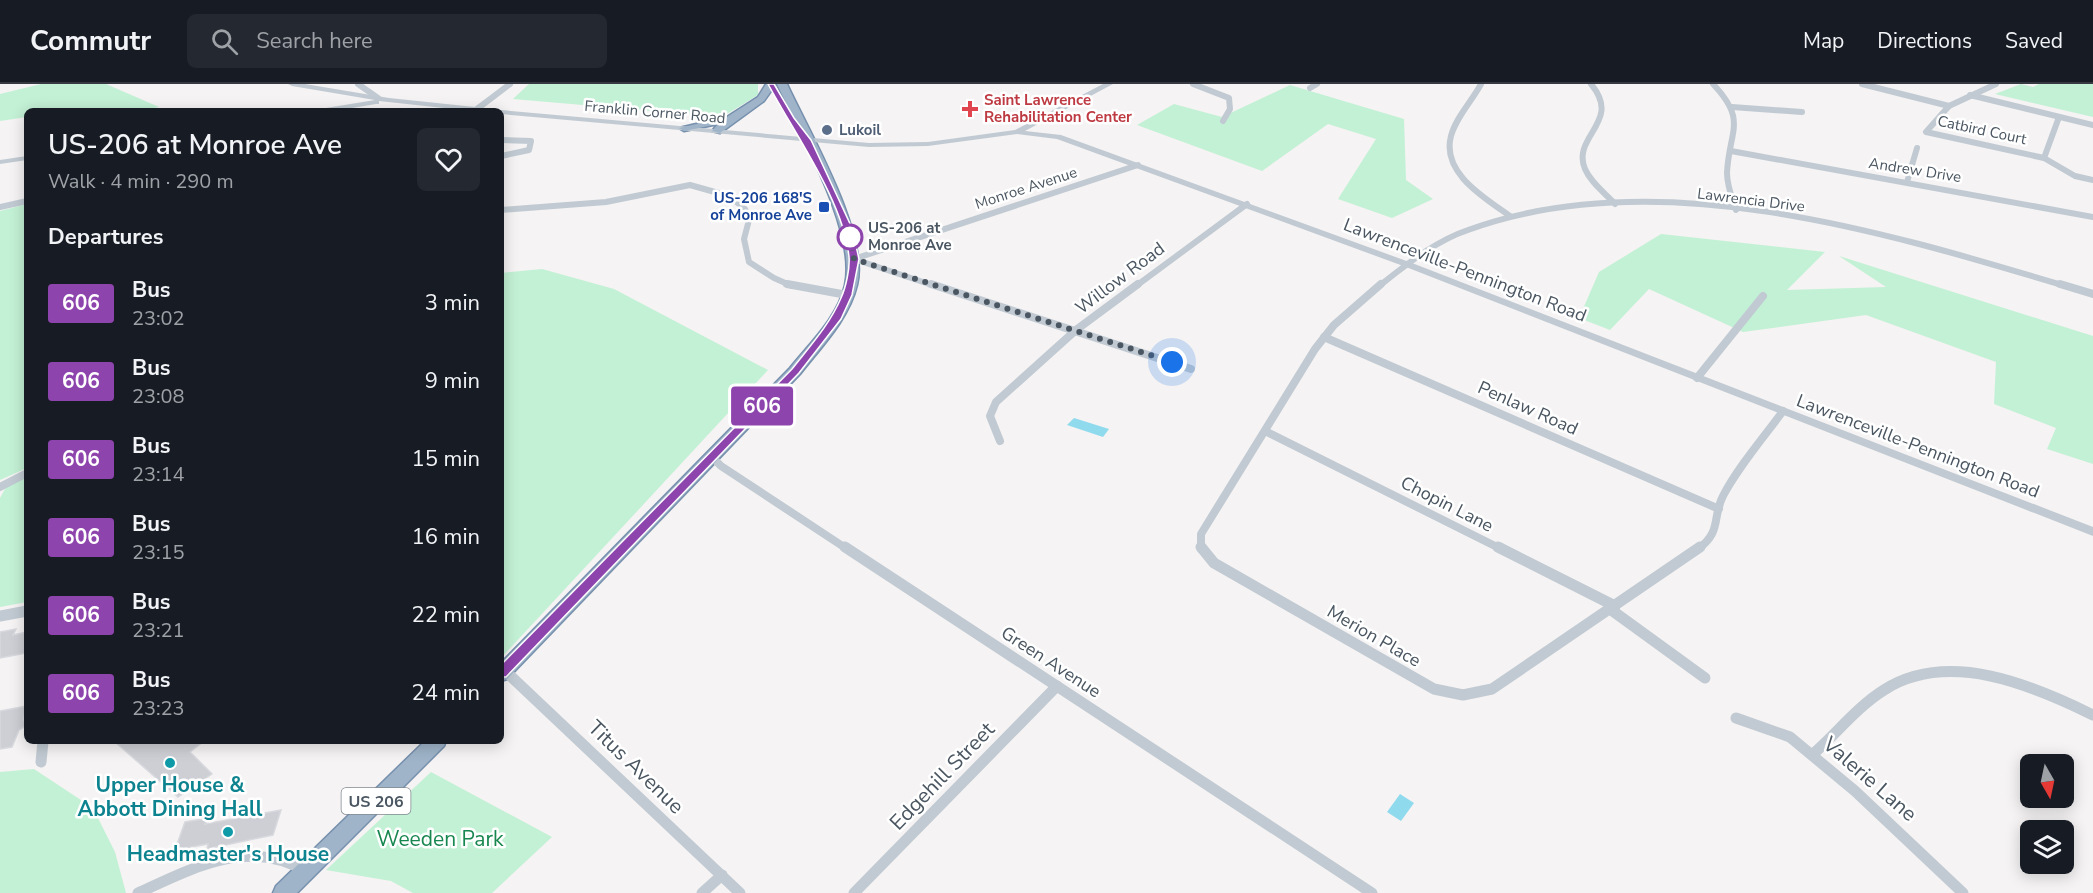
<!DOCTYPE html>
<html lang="en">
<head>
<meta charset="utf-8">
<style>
	body { margin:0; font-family:"Nunito Sans",sans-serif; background:#242831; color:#f1f3f6; height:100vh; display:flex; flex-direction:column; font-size:22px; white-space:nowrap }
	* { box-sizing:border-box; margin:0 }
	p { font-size:20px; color:#9ea1a6 }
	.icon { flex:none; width:33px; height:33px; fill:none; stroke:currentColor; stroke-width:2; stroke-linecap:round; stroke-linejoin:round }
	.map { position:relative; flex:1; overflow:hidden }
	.side { position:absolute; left:24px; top:24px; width:480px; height:636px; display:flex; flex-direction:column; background:#171b24; border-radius:9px; box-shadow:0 3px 15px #0003 }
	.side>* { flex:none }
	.badge { padding:0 12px; border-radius:4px; font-size:21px; line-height:39px }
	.needle { width:39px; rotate:171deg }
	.fabs { position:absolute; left:2020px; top:670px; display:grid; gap:12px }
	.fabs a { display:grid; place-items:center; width:54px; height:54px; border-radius:9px; background:#171b24; box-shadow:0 3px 15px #0003; font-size:30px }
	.you { position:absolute; width:30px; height:30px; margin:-15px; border:4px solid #fff; border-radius:50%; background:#1a73e8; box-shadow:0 0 0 9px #1a73e833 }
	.map>.badge { position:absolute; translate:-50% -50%; box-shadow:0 0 0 3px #fff }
	h2 { padding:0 24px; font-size:22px; line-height:54px }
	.round { display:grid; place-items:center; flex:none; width:63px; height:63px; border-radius:9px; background:#242831 }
	.overview { display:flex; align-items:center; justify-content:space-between; height:102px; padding:0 24px }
	h1 { font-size:28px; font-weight:600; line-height:45px }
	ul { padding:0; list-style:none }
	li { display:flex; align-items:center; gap:18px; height:78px; padding:0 24px }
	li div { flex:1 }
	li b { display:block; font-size:22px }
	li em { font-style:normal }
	li .badge { min-width:66px; font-weight:700; text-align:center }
	header { display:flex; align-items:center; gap:36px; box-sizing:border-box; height:84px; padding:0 30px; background:#171b24; border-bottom:2px solid #363941 }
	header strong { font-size:28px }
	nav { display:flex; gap:33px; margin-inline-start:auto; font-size:21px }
	.search { width:420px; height:54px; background:#242831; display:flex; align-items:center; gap:15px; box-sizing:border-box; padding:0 21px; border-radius:9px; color:#9ea1a6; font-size:22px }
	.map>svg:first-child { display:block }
	.green { fill:#c3f1d5 }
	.water { fill:#90daee }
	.building { fill:#cdcfd5; stroke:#d7d9de; stroke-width:1.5 }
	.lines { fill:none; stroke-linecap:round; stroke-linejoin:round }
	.trunk-casing { stroke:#7690ad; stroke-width:3 }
	.minor-far2 { stroke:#c1cad2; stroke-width:6 }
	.minor-far1 { stroke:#c1cad2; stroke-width:8 }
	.minor { stroke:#c1cad2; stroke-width:11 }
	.tertiary { fill:#c1cad2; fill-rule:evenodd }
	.trunk { fill:#9fb4c9; fill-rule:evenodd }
	.line { fill:#8e44ad; stroke:#fff; stroke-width:1.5 }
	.walk { stroke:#4a5661; stroke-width:6; stroke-dasharray:0 10.8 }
	.health-dot { fill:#e0444e; stroke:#fff; stroke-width:2 }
	.service-dot { fill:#5c6f8a; stroke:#fff; stroke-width:2 }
	.transit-dot { fill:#1a4fb4; stroke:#fff; stroke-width:2 }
	.stop-dot { fill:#fff; stroke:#8e44ad; stroke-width:3 }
	.culture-dot { fill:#0f9aa8; stroke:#fff; stroke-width:2 }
	.labels { text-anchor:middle; stroke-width:5; stroke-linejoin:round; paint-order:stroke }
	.far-health-label { font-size:15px; font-weight:bold; fill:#be3a42; stroke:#fff; text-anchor:start }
	.far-street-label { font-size:15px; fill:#4a5661; stroke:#fff }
	.far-service-label { font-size:15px; font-weight:bold; fill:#4e5e75; stroke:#fff; text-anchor:start }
	.far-transit-label { font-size:15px; font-weight:bold; fill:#164399; stroke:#fff; text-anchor:end }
	.far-stop-label { font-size:15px; font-weight:bold; fill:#4a5661; stroke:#fff; text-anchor:start }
	.shield { fill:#fff; stroke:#808990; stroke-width:1.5 }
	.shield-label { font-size:16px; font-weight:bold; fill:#4a5661 }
	.street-label { font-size:18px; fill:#4a5661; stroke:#fff }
	.near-street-label { font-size:21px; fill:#4a5661; stroke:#fff }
	.near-culture-label { font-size:21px; font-weight:bold; fill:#0d838f; stroke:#fff }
	.near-park-label { font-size:21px; fill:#17864f; stroke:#fff }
</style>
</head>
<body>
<header>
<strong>Commutr</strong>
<div class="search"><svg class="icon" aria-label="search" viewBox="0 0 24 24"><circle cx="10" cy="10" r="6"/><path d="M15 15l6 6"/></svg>Search here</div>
<nav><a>Map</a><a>Directions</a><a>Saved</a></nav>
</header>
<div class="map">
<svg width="2093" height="809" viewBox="0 0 2093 809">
	<rect width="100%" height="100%" fill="#f5f3f3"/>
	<g class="green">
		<path d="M41,0h65l53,23 -18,4h-114v6l-27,4v-27z"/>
		<path d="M529,0h229v11l-36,22 -209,-18z"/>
		<path d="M2021,0l12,3 6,-3h54v33l-98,-23z"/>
		<path d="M1290,1l114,34 2,61 27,19 -41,19 -54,-19 38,-60 -48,-15 -66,47 -125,-46 37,-21 48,13z"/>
		<path d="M27,120v264l-27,12v-269z"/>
		<path d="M1661,150l164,18 -38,38 99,-3 -47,-31 254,80v128l-46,-15 9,-21 -62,-24 2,-42 -130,-47 -123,17 -94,-43 -39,41 -31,-12 20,-46z"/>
		<path d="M542,185l72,20 154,81 -267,288v-385z"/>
		<path d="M27,393v125l-27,5v-109l6,-11z"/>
		<path d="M34,685l59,39 22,44 11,41h-126v-121z"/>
		<path d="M431,688l121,65 -60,56h-79l-22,-12 -65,-11z"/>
	</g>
	<g class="water">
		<path d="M1074,334l35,11 -6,8 -36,-12z"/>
		<path d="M1400,710l14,9 -13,18 -14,-9z"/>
	</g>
	<g class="building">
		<path d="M16,545l-3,6 14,-3v21l-27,5v-26z"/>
		<path d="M27,622l-4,14 4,1v4l-8,5 -7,17 -12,2v-38z"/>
		<path d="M114,657h90l-14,11 22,22 -34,23z"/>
		<path d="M281,726l-8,25 -66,14 1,-5 -33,6 10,-28 23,-4 -3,6z"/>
	</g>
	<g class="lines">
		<g class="trunk-casing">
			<g id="trunk">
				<path d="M766,0h10l-12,17 -44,32 -8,-2 6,-7 -34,7 -5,-3 48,-11 31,-20z"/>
				<path d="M777,0h10c22,48 83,151 70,201 -8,34 -36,62 -57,89l-293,305 -6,2v-18l289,-295c20,-25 48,-51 55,-83 12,-53 -45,-151 -68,-201z"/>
				<path d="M425,657h21l-2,5 -147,147h-24l3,-7z"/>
			</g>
		</g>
		<g class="minor-far2">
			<path d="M358,0l20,14"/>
			<path d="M1193,0l36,14 1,11 -7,12"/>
			<path d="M1481,0c-9,17 -25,33 -30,52 -10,37 34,62 59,80"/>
			<path d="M1591,0c32,38 -20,52 -6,85 6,14 20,24 30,35"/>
			<path d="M1713,0c35,37 16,46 14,89 0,13 5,25 9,37"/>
			<path d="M1862,0l87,22"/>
			<path d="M1996,0l-47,22 -23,26 118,26"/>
			<path d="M1310,4l7,-4"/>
			<path d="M1970,11l123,30"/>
			<path d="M1732,23l70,5"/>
			<path d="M477,25l33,-25"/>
			<path d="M2059,33l-15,41 31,18 18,4"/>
			<path d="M501,56l30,1 -2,9 -28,6"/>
			<path d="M1731,67l362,66"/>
			<path d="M1907,98l10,-34"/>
			<path d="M0,123l27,-6"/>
			<path d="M501,126l105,-8 84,-17 39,11 16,13 4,11 -5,19 5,23 25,16 18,8"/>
			<path d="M854,175l81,27"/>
			<path d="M854,175l284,-94"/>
			<path d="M1136,202l111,-82"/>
			<path d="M1379,202c27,-21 56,-45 89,-56 187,-68 414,1 597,56"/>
		</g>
		<g class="minor-far1">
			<path d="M787,200l60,11"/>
			<path d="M931,200l260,85"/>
			<path d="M2060,200l33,10"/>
			<path d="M1324,253l395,172"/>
			<path d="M1697,294l66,-82"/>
			<path d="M1265,347l236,118"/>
			<path d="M1000,357l-10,-25 6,-14 80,-72 62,-46"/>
			<path d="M712,373l9,9 126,83"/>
			<path d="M0,403l27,-14"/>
			<path d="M1201,465v-15l114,-185 19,-24 47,-41"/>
			<path d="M1698,465c24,-17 14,-32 25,-53 15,-29 41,-59 60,-85"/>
		</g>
		<g class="minor">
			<path d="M845,463l527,346"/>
			<path d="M1201,463l13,16 220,126 29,6 29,-6 208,-142"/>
			<path d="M1498,463l117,59"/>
			<path d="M1610,525l95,69"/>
			<path d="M0,532l27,-5"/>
			<path d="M501,583l239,226"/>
			<path d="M1736,634l54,19 65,54 108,102"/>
			<path d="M1813,670c24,-21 44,-47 71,-64 64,-41 148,-5 209,25"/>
			<path d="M41,678l2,-21"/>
			<path d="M138,809c53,-24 110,-56 167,-22"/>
			<path d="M702,809l20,-18"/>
			<path d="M854,809l203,-207"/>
		</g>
		<g class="tertiary">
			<path d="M288,0h17l84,14 105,11 4,2 3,-1 368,33 59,-1 87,-12 88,-46h10l-88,47 36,4 351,128 681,264v9l-687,-269 -349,-128 -40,-5 -89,12 -59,1 -368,-33v-3h-29l-93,-10v3h-3l-42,7h-18l4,-2 55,-9 -83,-14z"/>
			<path d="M27,72v4l-27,4v-4z"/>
		</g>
		<use href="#trunk" class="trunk"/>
	</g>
	<path class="line" d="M768,0h6l20,34 17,22 41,88 7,31 -7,36 -11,24 -42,54 -293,304h-10v-7l296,-301c18,-23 38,-45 49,-71 5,-11 9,-30 8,-41 -5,-55 -55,-124 -81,-173z"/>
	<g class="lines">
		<path class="walk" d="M850,153l4,22 318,103"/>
	</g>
	<path class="health-dot" d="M967 16h6v6h6v6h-6v6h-6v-6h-6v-6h6z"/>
	<circle class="service-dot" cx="827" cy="46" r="6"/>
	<rect class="transit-dot" x="818" y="117" width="12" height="12" rx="3"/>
	<circle class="stop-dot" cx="850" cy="153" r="12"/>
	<g class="culture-dot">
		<circle cx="170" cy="679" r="6"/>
		<circle cx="228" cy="748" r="6"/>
	</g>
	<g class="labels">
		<g class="far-health-label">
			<text x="984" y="21">Saint Lawrence<tspan x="984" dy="17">Rehabilitation Center</tspan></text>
		</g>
		<g class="far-street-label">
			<text transform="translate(655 28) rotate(5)" y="5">Franklin Corner Road</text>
			<text transform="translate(1982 46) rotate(12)" y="5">Catbird Court</text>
			<text transform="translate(1915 86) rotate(9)" y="5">Andrew Drive</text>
			<text transform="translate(1026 104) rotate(-18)" y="5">Monroe Avenue</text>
			<text transform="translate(1751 116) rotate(7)" y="5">Lawrencia Drive</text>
		</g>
		<g class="far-service-label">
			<text x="839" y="51">Lukoil</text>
		</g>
		<g class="far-transit-label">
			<text x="812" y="119">US-206 168'S<tspan x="812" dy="17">of Monroe Ave</tspan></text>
		</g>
		<g class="far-stop-label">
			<text x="868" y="149">US-206 at<tspan x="868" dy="17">Monroe Ave</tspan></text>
		</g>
		<rect class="shield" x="341.5" y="704" width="69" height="26" rx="4.5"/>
		<g class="shield-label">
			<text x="376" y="723">US 206</text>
		</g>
		<g class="street-label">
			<text transform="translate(1465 186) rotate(21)" y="6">Lawrenceville-Pennington Road</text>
			<text transform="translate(1120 194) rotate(-37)" y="6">Willow Road</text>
			<text transform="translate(1528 324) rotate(24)" y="6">Penlaw Road</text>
			<text transform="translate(1918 362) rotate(21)" y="6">Lawrenceville-Pennington Road</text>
			<text transform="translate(1447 420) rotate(27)" y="6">Chopin Lane</text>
			<text transform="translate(1374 552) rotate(30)" y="6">Merion Place</text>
			<text transform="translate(1051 578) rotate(33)" y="6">Green Avenue</text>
		</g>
		<g class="near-street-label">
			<text transform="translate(636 683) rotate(44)" y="7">Titus Avenue</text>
			<text transform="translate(942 692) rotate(-46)" y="7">Edgehill Street</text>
			<text transform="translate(1870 695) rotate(41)" y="7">Valerie Lane</text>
		</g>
		<g class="near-culture-label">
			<text x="170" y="708">Upper House &amp;<tspan x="170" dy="24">Abbott Dining Hall</tspan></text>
			<text x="228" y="777">Headmaster's House</text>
		</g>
		<g class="near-park-label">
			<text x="440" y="762">Weeden Park</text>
		</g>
	</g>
</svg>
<div class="fabs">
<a><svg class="needle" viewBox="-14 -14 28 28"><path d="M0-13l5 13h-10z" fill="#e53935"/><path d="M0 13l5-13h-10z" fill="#9ea1a6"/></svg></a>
<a><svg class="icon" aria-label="layers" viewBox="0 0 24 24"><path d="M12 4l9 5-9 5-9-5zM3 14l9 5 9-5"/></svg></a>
</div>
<div class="you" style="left:1172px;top:278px"></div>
<b class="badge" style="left:762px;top:322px;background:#8e44ad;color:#fff">606</b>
<section class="side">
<div class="overview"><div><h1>US-206 at Monroe Ave</h1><p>Walk · 4 min · 290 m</p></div><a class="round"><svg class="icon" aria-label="heart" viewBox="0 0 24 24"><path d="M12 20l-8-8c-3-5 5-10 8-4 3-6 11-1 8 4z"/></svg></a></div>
<h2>Departures</h2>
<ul>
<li><span class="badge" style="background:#8e44ad;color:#fff">606</span><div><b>Bus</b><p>23:02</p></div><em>3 min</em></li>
<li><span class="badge" style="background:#8e44ad;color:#fff">606</span><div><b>Bus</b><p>23:08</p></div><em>9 min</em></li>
<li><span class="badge" style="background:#8e44ad;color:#fff">606</span><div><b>Bus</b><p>23:14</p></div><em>15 min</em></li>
<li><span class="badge" style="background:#8e44ad;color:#fff">606</span><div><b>Bus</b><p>23:15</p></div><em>16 min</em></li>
<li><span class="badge" style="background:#8e44ad;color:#fff">606</span><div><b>Bus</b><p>23:21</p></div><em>22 min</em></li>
<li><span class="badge" style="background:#8e44ad;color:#fff">606</span><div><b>Bus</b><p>23:23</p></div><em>24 min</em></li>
</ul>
</section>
</div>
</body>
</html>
